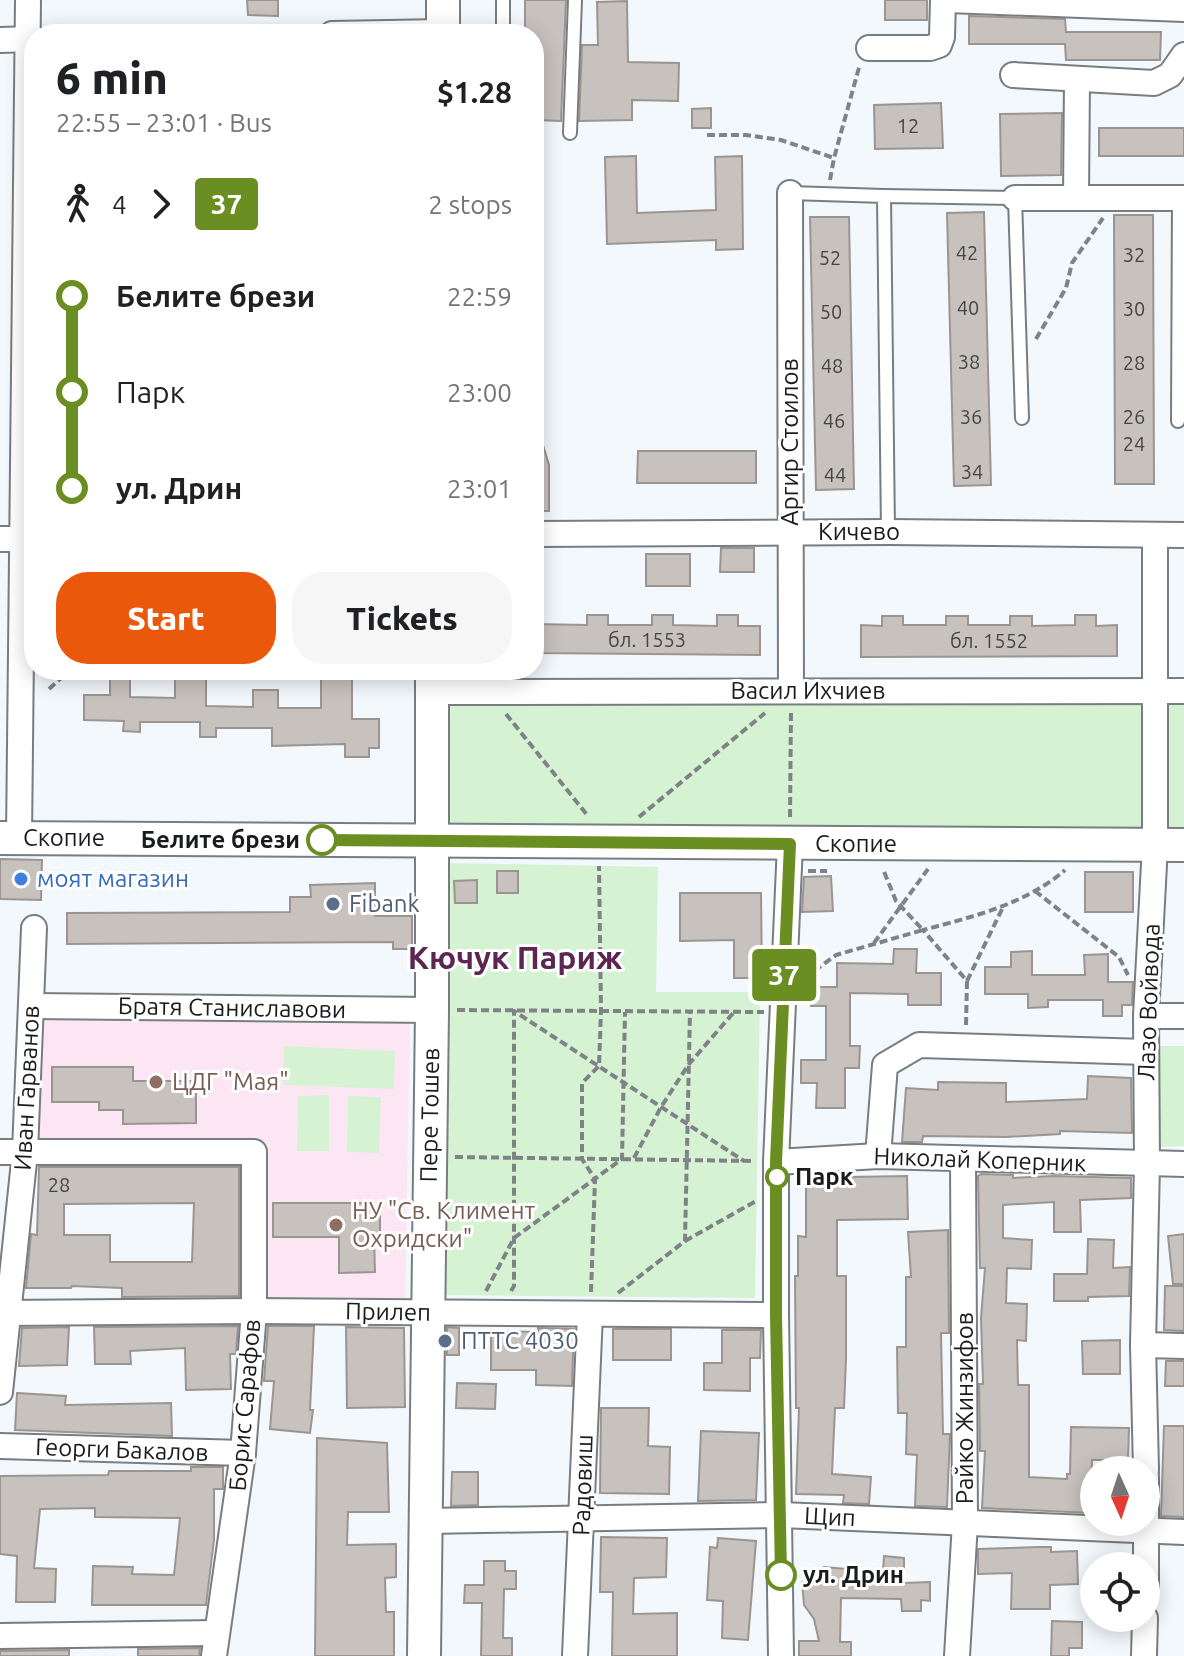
<!DOCTYPE html>
<html lang="en">
<head>
<meta charset="utf-8">
<style>
	body { margin:0; font-family:Ubuntu,sans-serif; background:#f6f6f6; color:#202124; height:100vh; display:flex; flex-direction:column; font-size:30px; white-space:nowrap }
	* { box-sizing:border-box; margin:0 }
	p { font-size:26px; color:#757577 }
	.icon { flex:none; width:44px; height:44px; fill:none; stroke:currentColor; stroke-width:2; stroke-linecap:round; stroke-linejoin:round }
	.map { position:relative; flex:1; overflow:hidden }
	.drawer { position:absolute; left:24px; top:24px; width:520px; height:656px; display:flex; flex-direction:column; background:#fff; border-radius:32px; box-shadow:0 4px 20px #0003 }
	.drawer>* { flex:none }
	.badge { padding:0 16px; border-radius:6px; font-size:28px; line-height:52px }
	.needle { width:52px; rotate:177deg }
	.tools { position:absolute; left:1080px; top:1456px; display:grid; gap:16px }
	.tools a { display:grid; place-items:center; width:80px; height:80px; border-radius:50%; background:#fff; box-shadow:0 4px 20px #0003; font-size:40px }
	.map>.badge { position:absolute; translate:-50% -50%; box-shadow:0 0 0 4px #fff }
	.legs { display:flex; align-items:center; gap:12px; height:88px; padding:0 32px; font-size:26px }
	.legs p { margin-inline-start:auto }
	.overview { display:flex; align-items:center; justify-content:space-between; height:136px; padding:0 32px }
	h1 { font-size:44px; font-weight:800; line-height:60px }
	.primary-button { display:flex; gap:16px; margin-top:auto; padding:16px 32px }
	.primary-button a { flex:1; height:92px; border-radius:32px; background:#ea580c; color:#fff; font-size:32px; font-weight:800; line-height:92px; text-align:center }
	.primary-button a+a { background:#f6f6f6; color:#202124 }
	ul { padding:0 32px; list-style:none }
	li { display:flex; align-items:center; gap:28px; height:96px; font-size:30px }
	li i { display:grid; place-items:center; width:12px; height:100%; margin:0 10px; background:currentColor }
	li i::after { content:''; width:20px; height:20px; margin:-10px; border:6px solid; border-radius:50%; background:#fff }
	li p { margin-inline-start:auto }
	li:first-child i { background:linear-gradient(#0000 50%,currentColor 0) }
	li:last-child i { background:linear-gradient(currentColor 50%,#0000 0) }
	.map>svg:first-child { display:block }
	.education { fill:#fde6f3 }
	.green { fill:#d5f2d2 }
	.building { fill:#c7c2bd; stroke:#9a9590; stroke-width:2; fill-rule:evenodd }
	.lines { fill:none; stroke-linecap:round; stroke-linejoin:round }
	.lane-casing { stroke:#777d81; stroke-width:16 }
	.street-casing { stroke:#777d81; stroke-width:28 }
	.secondary-casing { stroke:#777d81; stroke-width:36 }
	.path { stroke:#7f8386; stroke-width:4; stroke-dasharray:8 4; stroke-linecap:butt }
	.lane { stroke:#fff; stroke-width:12 }
	.street { stroke:#fff; stroke-width:24 }
	.secondary { stroke:#fff; stroke-width:32 }
	.line-1-casing { stroke:#fff; stroke-width:18 }
	.line-1 { stroke:#6b8e23; stroke-width:12 }
	.stop-1-dot { fill:#fff; stroke:#6b8e23; stroke-width:4 }
	.shop-dot { fill:#3f7fe0; stroke:#fff; stroke-width:3 }
	.service-dot { fill:#5c6f8a; stroke:#fff; stroke-width:3 }
	.education-dot { fill:#8d6e63; stroke:#fff; stroke-width:3 }
	.labels { text-anchor:middle; stroke-width:6; stroke-linejoin:round; paint-order:stroke }
	.number-label { font-size:20px; fill:#444545 }
	.street-label { font-size:24px; fill:#191b1d; stroke:#fff }
	.stop-label { font-size:24px; font-weight:bold; fill:#191b1d; stroke:#fff; text-anchor:start }
	.shop-label { font-size:24px; fill:#366cbe; stroke:#fff; text-anchor:start }
	.service-label { font-size:24px; fill:#4e5e75; stroke:#fff; text-anchor:start }
	.education-label { font-size:24px; fill:#785e54; stroke:#fff; text-anchor:start }
	.district-label { font-size:32px; font-weight:bold; fill:#5d2652; stroke:#fff }
</style>
</head>
<body>
<div class="map">
<svg width="1184" height="1656" viewBox="0 0 1184 1656">
	<rect width="100%" height="100%" fill="#f3f8fd"/>
	<path class="education" d="M44,1015l366,9 -5,282h-142l5,-161h-230z"/>
	<g class="green">
		<path d="M1184,701v133l-744,-2 -1,-130z"/>
		<path d="M450,863l208,4 -2,125h104l-5,306 -318,-3z"/>
		<path d="M284,1046l111,5 -1,38 -111,-4z"/>
		<path d="M1159,1046h25v100l-24,1z"/>
		<path d="M329,1095v56h-32l1,-55z"/>
		<path d="M348,1096l33,1 -2,56 -32,-1z"/>
	</g>
	<g class="building">
		<path d="M247,0h31v16l-30,-1z"/>
		<path d="M525,0h41l-5,121 -27,-1v-86h-9z"/>
		<rect x="885" y="0" width="42" height="20"/>
		<path d="M627,1l1,61 51,1 -1,38 -46,-1v20l-53,1 3,-76h16l-1,-43z"/>
		<path d="M969,16l96,3 1,13h95l-1,28h-94l-1,-16h-96z"/>
		<path d="M941,103l2,45 -68,1 -1,-44z"/>
		<path d="M711,108v20h-19v-19z"/>
		<path d="M1062,113l-1,62 -60,1 -1,-62z"/>
		<rect x="1099" y="128" width="85" height="28"/>
		<path d="M636,156l1,57 79,-3 -1,-53 27,-1 1,93 -27,1v-10l-109,4 -2,-87z"/>
		<path d="M984,212l7,273 -37,1 -7,-273z"/>
		<path d="M1114,215h39l1,269h-39z"/>
		<path d="M810,217h39l5,272 -38,1z"/>
		<path d="M538,429l11,36v46h-15v-81z"/>
		<path d="M638,451h118v32h-119z"/>
		<path d="M721,548h33v24h-34z"/>
		<rect x="646" y="554" width="44" height="32"/>
		<path d="M587,615h21v10h44v-10h21v10l44,1v-11h21v11h22v29l-226,-2v-29l53,1z"/>
		<path d="M1075,615h21v11l21,-1v31l-256,1v-32l21,1v-10h21v9h43v-9h22v9h42v-9h22v10l43,-1z"/>
		<path d="M321,670h31v49h27v29h-10v9h-24v-13l-73,2v-18h-56v9h-16v-15h-60v10l-17,-1 1,-10 -40,-1v-25h26v-21h20v23l45,1v-19h31v27l47,1v-17h25v18h43z"/>
		<path d="M0,859l42,1 -1,40 -41,-1z"/>
		<rect x="497" y="871" width="21" height="22"/>
		<rect x="1085" y="872" width="48" height="40"/>
		<path d="M831,876l2,35 -31,1 2,-35z"/>
		<path d="M477,880v23h-22l-1,-22z"/>
		<path d="M375,883v33h37v33h-19v-7l-326,2v-31l223,-1v-15h21l-1,-12z"/>
		<path d="M680,893h81l1,85h-28v-38l-54,1z"/>
		<path d="M894,949h23l-1,24h25v32h-33v-11l-58,-1v53h10l-1,22h-14v40h-29l1,-25h-16v-23h25v-54h-15v-19h26v-24l56,1z"/>
		<path d="M1032,951v24h53l-1,-20 24,-1v28h25l-1,23h-10v11h-19v-16h-55v7l-20,1v-14h-43v-27h26v-15z"/>
		<path d="M52,1067h81v14h63v42l-73,1v-14h-24v-8h-47z"/>
		<path d="M1088,1076l43,2 1,55 -72,-2v3l-55,3 -82,-1 -1,6h-20l4,-54 32,2v-8l68,1v19l81,-3z"/>
		<path d="M39,1167h200v129l-117,1v-9l-50,-2 -1,2h-45l5,-54 6,1zM194,1203l-2,59h-82v-27h-46v-31z"/>
		<path d="M981,1174l32,1v3l41,-2 77,2v20l-51,2 1,32h-27v-30l-51,3v33l29,2 -1,29 -24,-1 -1,35 21,1 -1,37 -9,-1 1,45h11v92l38,2v-5h3l1,-47 58,1 -1,32h-36l-1,53 -109,-5 3,-57h-5l-1,-67h4l-2,-66 4,-50h-5l-2,-92z"/>
		<path d="M907,1176l1,43 -71,1v56h9v83l-2,49h-9l-3,66 39,3 -2,27 -26,-1 1,-8 -48,-1 3,-86h-3l-1,-132h3v-40l8,1v-52h43l-1,-8z"/>
		<path d="M273,1203h96v13h11v21h-6l1,35 -36,1v-36h-66z"/>
		<path d="M948,1230l1,103h-8l2,101h7l-3,73 -32,-1 2,-51 -11,-1 1,-41h-9l-1,-66h9v-70h5l-3,-45z"/>
		<path d="M1184,1234v50h-11l-5,-48z"/>
		<path d="M1088,1239l26,1 -1,28 17,-1 -1,29 -41,1v4h-34v-27h33z"/>
		<path d="M1165,1286h19v45l-20,-1z"/>
		<path d="M238,1326l-2,28h-6l1,35 -45,1 -1,-42 -55,3 1,13h-36l-1,-37z"/>
		<path d="M268,1326h46l-4,84h3l-3,23 -40,-4 4,-48h-10z"/>
		<path d="M69,1327l-2,38 -48,1 3,-38z"/>
		<path d="M346,1327l58,1 1,79 -58,1z"/>
		<path d="M447,1327l12,1v27h-12z"/>
		<path d="M538,1328l36,1 -2,57 -36,-1v-15h-45v-39l47,1z"/>
		<rect x="613" y="1329" width="58" height="31"/>
		<path d="M722,1330h39l-1,28h-10v33l-46,-1v-27h18z"/>
		<path d="M1120,1340v34h-37l-1,-33z"/>
		<path d="M1166,1361h18v25h-19z"/>
		<path d="M457,1383l39,1 -1,25 -39,-1z"/>
		<path d="M17,1393l49,3 -1,9 106,-2 1,33 -157,-6z"/>
		<path d="M601,1408h48l-1,38 22,1 -1,47 -69,-1z"/>
		<path d="M1164,1426h20v91l-23,-1z"/>
		<path d="M701,1431l58,2 -3,67 -58,1z"/>
		<path d="M317,1438l70,5 2,69h-41l-1,33 49,-1v33l-11,1 1,34h8v44h-79z"/>
		<path d="M191,1467h32v22h-9v51l-8,65h-114l1,-39 40,1 -1,7 42,1 6,-57 -85,-1v-9l-55,1 -6,59 22,1 -1,33h-39l1,-46 -17,-2v-78l108,-1 1,-4h82z"/>
		<path d="M452,1472h26v33l-27,1z"/>
		<path d="M601,1537l66,1 -1,39 -32,1 -1,36 44,-1v43h-65l1,-64h-13z"/>
		<path d="M718,1538l38,3 -8,99 -26,-2 1,-37 -16,-1 3,-53 7,1z"/>
		<path d="M1039,1547h12v5l26,-1 1,33 -28,1v24h-39l1,-36 -34,1v-25z"/>
		<path d="M884,1556l20,2v25l26,-1v19l-9,-1v11h-19l-1,-12 -60,-1 -1,44h11v14h-52v-15h20l-5,-22 -10,-14 -2,-23 22,-1v-14l59,5z"/>
		<path d="M484,1561h21v10h11v18h-12l-1,49h9v18h-31l1,-53h-18l1,-18h19z"/>
		<path d="M1052,1621l30,1v26h-13v8h-18z"/>
		<path d="M200,1648l-1,8h-61v-7z"/>
		<path d="M69,1650v6h-69v-5z"/>
	</g>
	<g class="lines">
		<g class="lane-casing">
			<g id="lane">
				<path d="M503,34v-34"/>
				<path d="M570,133l5,-133"/>
				<path d="M790,193l94,3 4,336"/>
				<path d="M884,196l131,2 7,220"/>
				<path d="M1178,421l1,-223"/>
			</g>
		</g>
		<g class="street-casing">
			<g id="street">
				<path d="M948,0l236,9"/>
				<path d="M332,34l111,-2"/>
				<path d="M0,40l34,-1"/>
				<path d="M869,48h61l9,-3 3,-8 1,-37"/>
				<path d="M1013,75l141,8 16,-8 14,-20"/>
				<path d="M790,193l1,498"/>
				<path d="M1076,197l1,-118"/>
				<path d="M1015,198h169"/>
				<path d="M534,534l354,-2 296,3"/>
				<path d="M0,539h34"/>
				<path d="M431,692l753,-1"/>
				<path d="M19,838l9,-838"/>
				<path d="M31,1006l401,4"/>
				<path d="M1146,1016h38"/>
				<path d="M0,1152h254v159l-11,142 -29,203"/>
				<path d="M878,1156l7,-91 34,-20 227,7"/>
				<path d="M776,1162l102,-6 306,8"/>
				<path d="M0,1313l254,-2 522,4"/>
				<path d="M1143,1345l41,1"/>
				<path d="M0,1392l25,-240 9,-224"/>
				<path d="M0,1446l243,7"/>
				<path d="M1146,1470l-3,-125 4,-181 -1,-148 9,-171v-310"/>
				<path d="M1146,1477v108"/>
				<path d="M427,1521l354,-6 403,17"/>
				<path d="M0,1636l216,-3"/>
				<path d="M575,1656l15,-342"/>
				<path d="M781,1656l-5,-341v-153l14,-318"/>
				<path d="M957,1656l8,-133 -2,-363"/>
				<path d="M1144,1656l1,-38"/>
			</g>
		</g>
		<g class="secondary-casing">
			<g id="secondary">
				<path d="M443,34v-34"/>
				<path d="M0,838l1184,7"/>
				<path d="M424,1656l8,-646v-340"/>
			</g>
		</g>
		<g class="path">
			<path d="M707,135h39l35,5 53,18"/>
			<path d="M830,180l4,-22 26,-94"/>
			<path d="M1036,339l30,-51 6,-25 31,-45"/>
			<path d="M49,689l21,-19"/>
			<path d="M506,714l82,102"/>
			<path d="M639,817l126,-104"/>
			<path d="M790,817l1,-107"/>
			<path d="M808,871h19"/>
			<path d="M1035,891l84,66 9,18"/>
			<path d="M874,943l54,-74"/>
			<path d="M805,978l31,-23 87,-25 -27,-29 -13,-32"/>
			<path d="M967,981l37,-76"/>
			<path d="M457,1010l307,2"/>
			<path d="M966,1025l1,-44 -44,-51c49,-13 103,-26 142,-60"/>
			<path d="M455,1157l299,4"/>
			<path d="M634,1158l27,-51 28,-43 45,-52"/>
			<path d="M685,1241l71,-40"/>
			<path d="M486,1291l28,-53 108,-79 3,-147"/>
			<path d="M511,1291l3,-5v-275l230,150"/>
			<path d="M591,1292l4,-113 -13,-20v-76l17,-17 2,-55 -2,-145"/>
			<path d="M618,1293l67,-52 5,-229"/>
		</g>
		<use href="#lane" class="lane"/>
		<use href="#street" class="street"/>
		<use href="#secondary" class="secondary"/>
	</g>
	<g class="lines">
		<g class="line-1-casing">
			<path id="line-1" d="M322,840l468,4 -14,318v153l5,260"/>
		</g>
		<use href="#line-1" class="line-1"/>
	</g>
	<g class="stop-1-dot">
		<circle cx="322" cy="840" r="14"/>
		<circle cx="777" cy="1177" r="10"/>
		<circle cx="781" cy="1575" r="14"/>
	</g>
	<circle class="shop-dot" cx="21" cy="879" r="8"/>
	<g class="service-dot">
		<circle cx="333" cy="904" r="8"/>
		<circle cx="445" cy="1341" r="8"/>
	</g>
	<g class="education-dot">
		<circle cx="156" cy="1082" r="8"/>
		<circle cx="336" cy="1225" r="8"/>
	</g>
	<g class="labels">
		<g class="number-label">
			<text x="908" y="133">12</text>
			<text x="967" y="260">42</text>
			<text x="1134" y="262">32</text>
			<text x="830" y="265">52</text>
			<text x="968" y="315">40</text>
			<text x="1134" y="316">30</text>
			<text x="831" y="319">50</text>
			<text x="969" y="369">38</text>
			<text x="1134" y="370">28</text>
			<text x="832" y="373">48</text>
			<text x="971" y="424">36</text>
			<text x="1134" y="424">26</text>
			<text x="834" y="428">46</text>
			<text x="1134" y="451">24</text>
			<text x="972" y="479">34</text>
			<text x="835" y="482">44</text>
			<text x="647" y="647">бл. 1553</text>
			<text x="989" y="648">бл. 1552</text>
			<text x="59" y="1192">28</text>
		</g>
		<g class="street-label">
			<text transform="translate(790 442) rotate(-90)" y="8">Аргир Стоилов</text>
			<text x="859" y="540">Кичево</text>
			<text x="808" y="699">Васил Ихчиев</text>
			<text x="64" y="846">Скопие</text>
			<text x="856" y="852">Скопие</text>
			<text transform="translate(1149 1002) rotate(-88)" y="8">Лазо Войвода</text>
			<text transform="translate(232 1008) rotate(1)" y="8">Братя Станиславови</text>
			<text transform="translate(27 1088) rotate(-87)" y="8">Иван Гарванов</text>
			<text transform="translate(430 1115) rotate(-89)" y="8">Пере Тошев</text>
			<text transform="translate(980 1160) rotate(2)" y="8">Николай Коперник</text>
			<text transform="translate(388 1312) rotate(1)" y="8">Прилеп</text>
			<text transform="translate(245 1405) rotate(-85)" y="8">Борис Сарафов</text>
			<text transform="translate(965 1408) rotate(-90)" y="8">Райко Жинзифов</text>
			<text transform="translate(122 1450) rotate(2)" y="8">Георги Бакалов</text>
			<text transform="translate(583 1485) rotate(-88)" y="8">Радовиш</text>
			<text transform="translate(830 1517) rotate(3)" y="8">Щип</text>
		</g>
		<g class="stop-label">
			<text x="300" y="848" text-anchor="end">Белите брези</text>
			<text x="795" y="1185">Парк</text>
			<text x="803" y="1583">ул. Дрин</text>
		</g>
		<g class="shop-label">
			<text x="37" y="887">моят магазин</text>
		</g>
		<g class="service-label">
			<text x="349" y="912">Fibank</text>
			<text x="461" y="1349">ПТТС 4030</text>
		</g>
		<g class="education-label">
			<text x="172" y="1090">ЦДГ "Мая"</text>
			<text x="352" y="1219">НУ "Св. Климент<tspan x="352" dy="28">Охридски"</tspan></text>
		</g>
		<g class="district-label">
			<text x="515" y="969">Кючук Париж</text>
		</g>
	</g>
</svg>
<div class="tools">
<a><svg class="needle" viewBox="-14 -14 28 28"><path d="M0-13l5 13h-10z" fill="#e53935"/><path d="M0 13l5-13h-10z" fill="#757577"/></svg></a>
<a><svg class="icon" aria-label="locate" viewBox="0 0 24 24"><circle cx="12" cy="12" r="6"/><path d="M12 2v4M12 18v4M2 12h4M18 12h4"/></svg></a>
</div>
<b class="badge" style="left:784px;top:975px;background:#6b8e23;color:#fff">37</b>
<section class="drawer">
<div class="overview"><div><h1>6 min</h1><p>22:55 – 23:01 · Bus</p></div><b>$1.28</b></div>
<div class="legs"><svg class="icon" aria-label="walk" viewBox="0 0 24 24"><circle cx="13" cy="4" r="2"/><path d="M13 8l-2 6 4 7M11 14l-3 7M7 12l3-4h3l4 4"/></svg>4<svg class="icon" aria-label="forward" viewBox="0 0 24 24"><path d="M9 5l7 7-7 7"/></svg><b class="badge" style="background:#6b8e23;color:#fff">37</b><p>2 stops</p></div>
<ul>
<li><i style="color:#6b8e23"></i><b>Белите брези</b><p>22:59</p></li>
<li><i style="color:#6b8e23"></i><span>Парк</span><p>23:00</p></li>
<li><i style="color:#6b8e23"></i><b>ул. Дрин</b><p>23:01</p></li>
</ul>
<div class="primary-button"><a>Start</a><a>Tickets</a></div>
</section>
</div>
</body>
</html>
